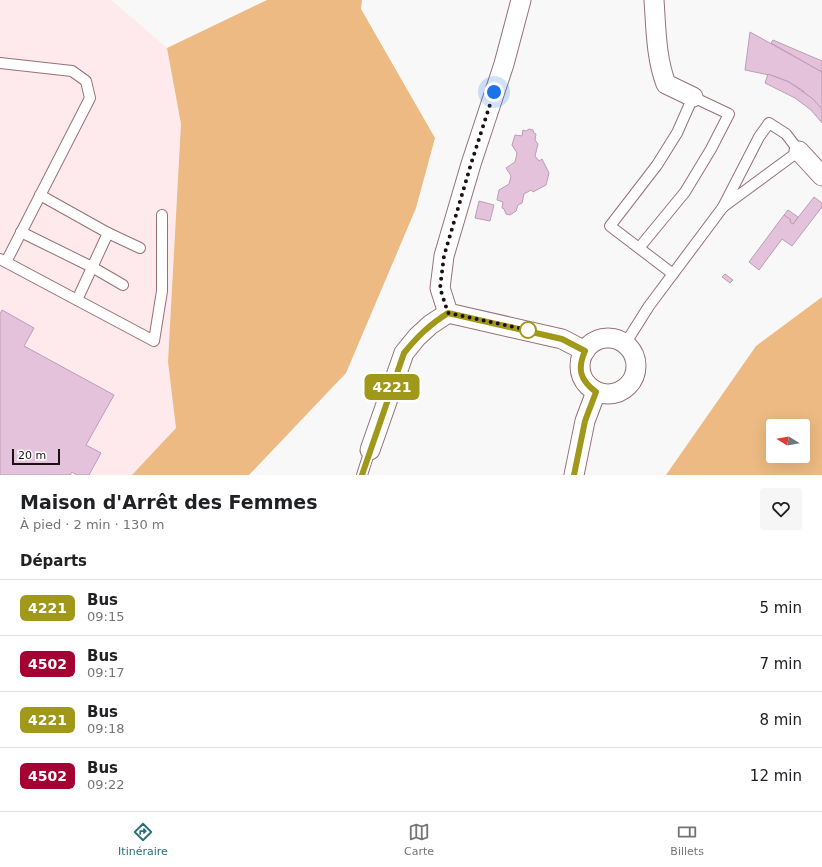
<!DOCTYPE html>
<html lang="fr">
<head>
<meta charset="utf-8">
<style>
	body { margin:0; font-family:"DejaVu Sans",sans-serif; background:#f6f6f6; color:#202124; height:100vh; display:flex; flex-direction:column; font-size:15px; white-space:nowrap }
	* { box-sizing:border-box; margin:0 }
	p { font-size:13px; color:#757577 }
	.icon { flex:none; width:22px; height:22px; fill:none; stroke:currentColor; stroke-width:2; stroke-linecap:round; stroke-linejoin:round }
	.map { position:relative; height:475px; overflow:hidden }
	.side { display:flex; flex-direction:column; background:#fff; flex:1 }
	.side>* { flex:none }
	.badge { padding:0 8px; border-radius:6px; font-size:14px; line-height:26px }
	.needle { width:26px; rotate:281deg }
	.controls { position:absolute; left:766px; top:419px; display:grid; gap:8px }
	.controls a { display:grid; place-items:center; width:44px; height:44px; border-radius:4px; background:#fff; box-shadow:0 4px 16px #0002; font-size:20px }
	.scale { position:absolute; left:12px; bottom:10px; width:48px; box-sizing:border-box; padding-left:4px; border:2px solid #1e0f12; border-top:0; font-size:11px; line-height:14px; white-space:nowrap; color:#1e0f12; -webkit-text-stroke:3px #fff; paint-order:stroke }
	.you { position:absolute; width:20px; height:20px; margin:-10px; border:3px solid #fff; border-radius:50%; background:#1a73e8; box-shadow:0 0 0 6px #1a73e833 }
	.map>.badge { position:absolute; translate:-50% -50%; box-shadow:0 0 0 2px #fff }
	h2 { padding:0 20px; font-size:15px; line-height:36px }
	.round { display:grid; place-items:center; flex:none; width:42px; height:42px; border-radius:4px; background:#f6f6f6 }
	.overview { display:flex; align-items:center; justify-content:space-between; height:68px; padding:0 20px }
	h1 { font-size:19px; font-weight:600; line-height:30px }
	ul { padding:0; list-style:none }
	li { display:flex; align-items:center; gap:12px; height:56px; padding:0 20px; border-top:1px solid #e0e0e0 }
	li div { flex:1 }
	li b { display:block; font-size:15px }
	li em { font-style:normal }
	li .badge { min-width:44px; font-weight:700; text-align:center }
	.tab-bar { display:flex; justify-content:space-around; align-items:center; height:56px; border-top:1px solid #e0e0e0; background:#fff; font-size:11px; color:#757577 }
	.tab-bar a { display:grid; justify-items:center; gap:2px }
	.tab-bar .selected { color:#276f7a }
	.map>svg:first-child { display:block }
	.built { fill:#fee9ec }
	.forest { fill:#ecba82; fill-rule:evenodd }
	.building { fill:#e4c2db; stroke:#bd9db5 }
	.lines { fill:none; stroke-linecap:round; stroke-linejoin:round }
	.lane-casing { stroke:#977077; stroke-width:12 }
	.street-casing { stroke:#977077; stroke-width:21 }
	.lane { stroke:#fff; stroke-width:10 }
	.street { stroke:#fff; stroke-width:19 }
	.line-casing { stroke:#fff; stroke-width:9 }
	.line { stroke:#a0981a; stroke-width:6 }
	.walk { stroke:#1e0f12; stroke-width:4; stroke-dasharray:0 7.2 }
	.stop-dot { fill:#fff; stroke:#a0981a; stroke-width:2 }
</style>
</head>
<body>
<div class="map">
<svg width="822" height="475" viewBox="0 0 822 475">
	<rect width="100%" height="100%" fill="#f8f8f8"/>
	<path class="built" d="M0,0h111l56,48 14,76 -13,238 8,66 -41,47h-135z"/>
	<g class="forest">
		<path d="M267,0h95l-1,9 74,129 -19,70 -70,165 -97,102h-117l44,-47 -8,-66 13,-238 -14,-76z"/>
		<path d="M822,297v178h-156l90,-129zM773,426h30v30h-30z"/>
	</g>
	<g class="building">
		<path d="M750,32l72,40v37l-20,-19 -13,-8 -15,-6 -29,-6z"/>
		<path d="M773,40l49,21v11l-51,-29z"/>
		<path d="M768,74l21,8 24,17 9,10v14l-11,-13 -16,-12 -30,-15z"/>
		<path d="M529,129l4,1 1,3 2,1 -1,6 3,4 -3,12 4,5 3,-2 7,14 -3,12 -13,7 -2,-2 -7,4 -2,9 -4,2 -2,6 -6,4 -4,-1 -2,-5 -2,-1 1,-6 -6,-2 2,-10 10,-6 2,-8 -5,-8 9,-6 2,-9 -5,-8 3,-10 7,1 1,-6 3,1z"/>
		<path d="M814,197l8,6v4l-30,39 -10,-7 -23,31 -10,-8 35,-47 7,5 -1,2 3,2z"/>
		<path d="M479,201l15,4 -4,16 -15,-3z"/>
		<path d="M788,210l10,7 -5,7 -3,-2 1,-2 -7,-5z"/>
		<path d="M725,274l8,6 -3,3 -8,-6z"/>
		<path d="M2,310l32,18 -10,18 90,49 -28,50 15,8 -12,22h-12l-5,-3 -2,3h-70v-161z"/>
	</g>
	<g class="lines">
		<g class="lane-casing">
			<g id="lane">
				<path d="M0,63l72,8 14,10 4,17 -84,164"/>
				<path d="M769,123l17,11 13,17 -76,56 36,-70z"/>
				<path d="M40,195l68,38 32,15"/>
				<path d="M21,232l71,35 31,18"/>
				<path d="M639,248l46,-56 26,-43 18,-35 -36,-17 -16,36 -20,32 -47,61 63,48"/>
				<path d="M0,259l154,82 8,-50v-76"/>
				<path d="M77,300l31,-67"/>
				<path d="M625,344l24,-38 74,-99"/>
				<path d="M362,475l8,-25"/>
			</g>
		</g>
		<g class="street-casing">
			<g id="street">
				<path d="M654,0c2,28 2,58 12,84l27,13"/>
				<path d="M799,151l23,25"/>
				<path d="M448,313l-8,-25 4,-32 27,-92 33,-100 17,-64"/>
				<path d="M448,313l114,26 23,12"/>
				<circle cx="608" cy="366" r="28"/>
				<path d="M370,450l34,-97 13,-16 13,-12 18,-12"/>
				<path d="M574,475l11,-54 11,-29"/>
			</g>
		</g>
		<use href="#lane" class="lane"/>
		<use href="#street" class="street"/>
	</g>
	<g class="lines">
		<g class="line-casing">
			<path id="line" d="M362,475l42,-122c14,-17 25,-28 44,-40l114,26 23,12c-8,18 -5,29 11,41l-11,29 -11,54"/>
		</g>
		<use href="#line" class="line"/>
		<path class="walk" d="M494,92l-23,72 -27,92 -4,32 8,25 80,17"/>
	</g>
	<circle class="stop-dot" cx="528" cy="330" r="8"/>
</svg>
<div class="controls">
<a><svg class="needle" viewBox="-14 -14 28 28"><path d="M0-13l5 13h-10z" fill="#e53935"/><path d="M0 13l5-13h-10z" fill="#757577"/></svg></a>
</div>
<div class="scale">20 m</div>
<div class="you" style="left:494px;top:92px"></div>
<b class="badge" style="left:392px;top:387px;background:#a0981a;color:#fff">4221</b>
</div>
<section class="side">
<div class="overview"><div><h1>Maison d'Arrêt des Femmes</h1><p>À pied · 2 min · 130 m</p></div><a class="round"><svg class="icon" aria-label="heart" viewBox="0 0 24 24"><path d="M12 20l-8-8c-3-5 5-10 8-4 3-6 11-1 8 4z"/></svg></a></div>
<h2>Départs</h2>
<ul>
<li><span class="badge" style="background:#a0981a;color:#fff">4221</span><div><b>Bus</b><p>09:15</p></div><em>5 min</em></li>
<li><span class="badge" style="background:#a40034;color:#fff">4502</span><div><b>Bus</b><p>09:17</p></div><em>7 min</em></li>
<li><span class="badge" style="background:#a0981a;color:#fff">4221</span><div><b>Bus</b><p>09:18</p></div><em>8 min</em></li>
<li><span class="badge" style="background:#a40034;color:#fff">4502</span><div><b>Bus</b><p>09:22</p></div><em>12 min</em></li>
</ul>
</section>
<nav class="tab-bar">
<a class="selected"><svg class="icon" aria-label="directions" viewBox="0 0 24 24"><path d="M12 3l9 9-9 9-9-9zM9 14v-3h6M13 9l2 2-2 2"/></svg>Itinéraire</a>
<a><svg class="icon" aria-label="map" viewBox="0 0 24 24"><path d="M3 6l6-2 6 2 6-2v14l-6 2-6-2-6 2zM9 4v14M15 6v14"/></svg>Carte</a>
<a><svg class="icon" aria-label="tickets" viewBox="0 0 24 24"><path d="M3 7h18v10H3zM15 7v10"/></svg>Billets</a>
</nav>
</body>
</html>
